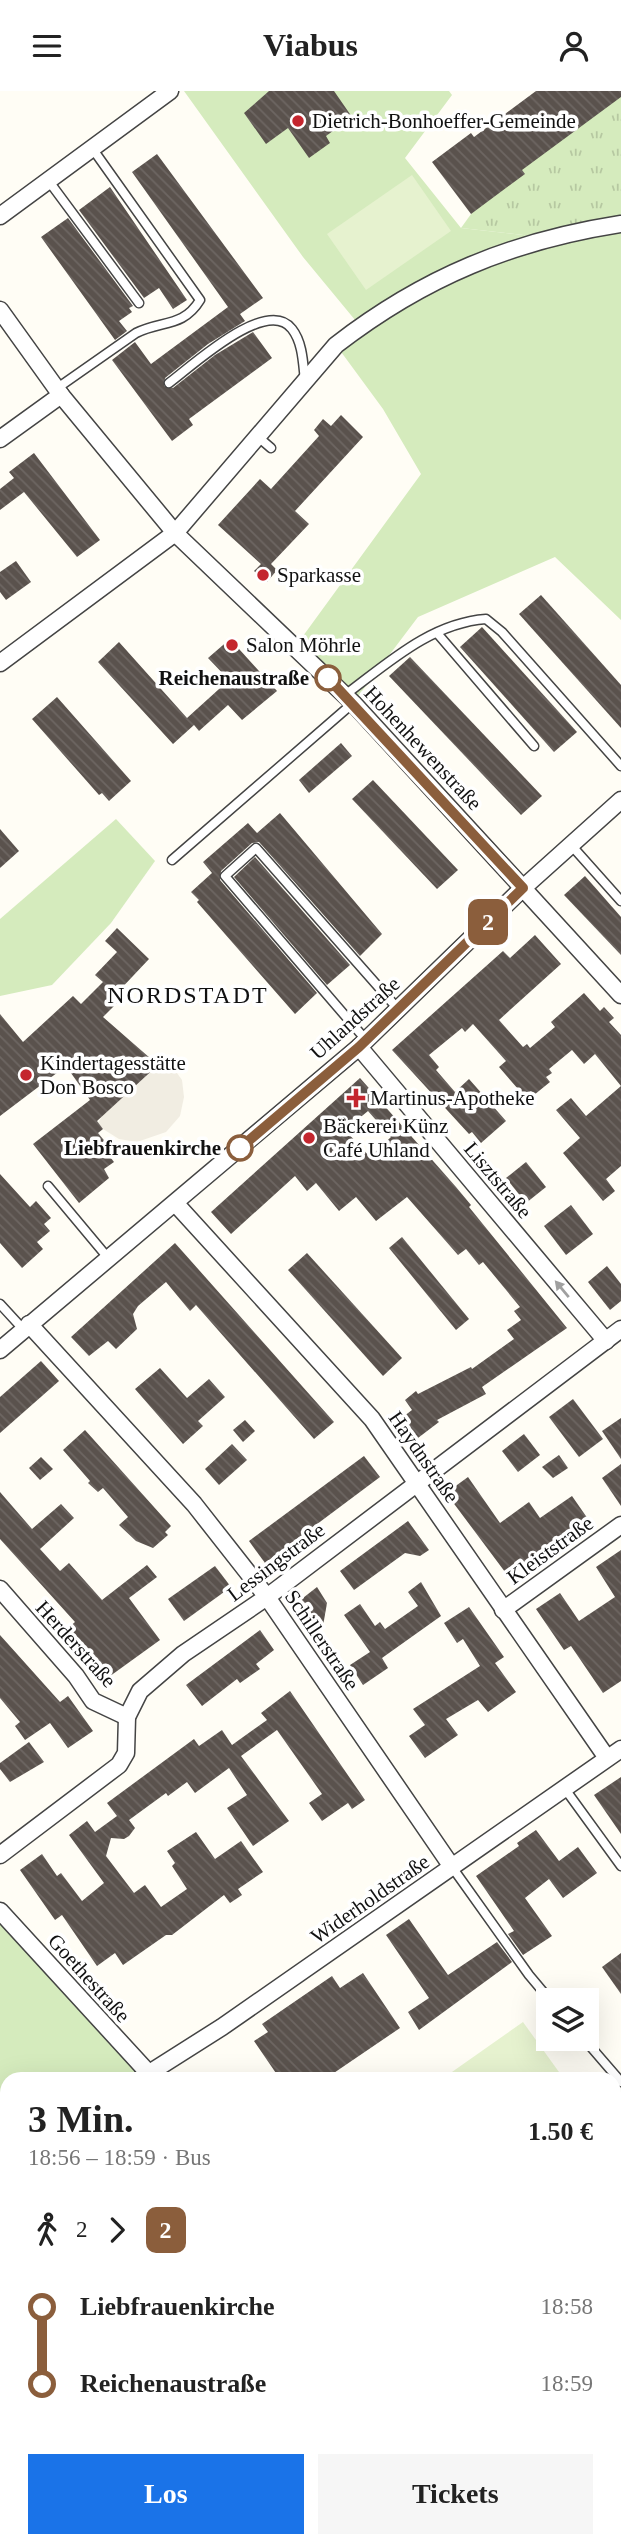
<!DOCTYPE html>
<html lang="de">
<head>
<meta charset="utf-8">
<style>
	body { margin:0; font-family:"Times New Roman",serif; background:#f6f6f6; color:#222; height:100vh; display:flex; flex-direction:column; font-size:26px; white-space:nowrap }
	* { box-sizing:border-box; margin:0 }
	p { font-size:23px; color:#767676 }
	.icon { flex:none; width:38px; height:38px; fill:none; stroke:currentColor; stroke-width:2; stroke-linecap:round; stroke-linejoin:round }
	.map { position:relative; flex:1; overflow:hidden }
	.details { position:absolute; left:0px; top:1981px; width:621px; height:476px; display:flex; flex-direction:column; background:#fff; border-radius:21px 21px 0 0; box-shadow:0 7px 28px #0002 }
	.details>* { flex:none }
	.badge { padding:0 14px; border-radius:10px; font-size:24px; line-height:46px }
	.tools { position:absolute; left:536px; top:1897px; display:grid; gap:14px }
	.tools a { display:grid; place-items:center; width:63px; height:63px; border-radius:0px; background:#fff; box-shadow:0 7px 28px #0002; font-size:35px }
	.map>.badge { position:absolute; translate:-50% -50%; box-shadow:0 0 0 4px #fff }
	.legs { display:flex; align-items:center; gap:10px; height:77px; padding:0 28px; font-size:23px }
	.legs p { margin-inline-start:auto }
	.headline { display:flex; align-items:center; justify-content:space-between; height:119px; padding:0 28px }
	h1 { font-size:38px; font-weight:700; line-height:52px }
	.primary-button { display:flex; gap:14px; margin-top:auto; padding:14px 28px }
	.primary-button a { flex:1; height:80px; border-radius:0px; background:#1a73e8; color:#fff; font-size:28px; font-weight:700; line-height:80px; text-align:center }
	.primary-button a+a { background:#f6f6f6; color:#222 }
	ul { padding:0 28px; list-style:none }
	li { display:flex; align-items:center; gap:24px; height:77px; font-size:26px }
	li i { display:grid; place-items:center; width:10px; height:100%; margin:0 9px; background:currentColor }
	li i::after { content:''; width:18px; height:18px; margin:-9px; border:5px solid; border-radius:50%; background:#fff }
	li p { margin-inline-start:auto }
	li:first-child i { background:linear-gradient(#0000 50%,currentColor 0) }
	li:last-child i { background:linear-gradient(currentColor 50%,#0000 0) }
	header { display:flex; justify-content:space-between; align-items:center; height:91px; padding:0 28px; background:#fff; font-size:32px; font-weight:700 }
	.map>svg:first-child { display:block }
	.grass { fill:url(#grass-tufts) }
	.park { fill:#d5ebbd }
	.pitch { fill:#e6f2cf }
	.plaza { fill:#f1ede2 }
	.building { fill:url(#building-back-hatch); fill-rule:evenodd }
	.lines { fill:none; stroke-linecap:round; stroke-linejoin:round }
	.service-casing { stroke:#444; stroke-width:11 }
	.minor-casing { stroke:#444; stroke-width:19 }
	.service { stroke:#fff; stroke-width:8 }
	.minor { stroke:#fff; stroke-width:16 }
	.oneway { fill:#a0a0a0 }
	.line-1-casing { stroke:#fff; stroke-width:16 }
	.line-1 { stroke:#8b5e3c; stroke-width:10 }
	.poi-dot { fill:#c4262e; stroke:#fff; stroke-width:2.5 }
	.stop-1-dot { fill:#fff; stroke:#8b5e3c; stroke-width:3.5 }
	.labels { text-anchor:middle; stroke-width:7; stroke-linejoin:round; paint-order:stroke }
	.poi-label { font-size:21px; fill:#111; stroke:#fff; text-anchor:start }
	.stop-label { font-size:21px; font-weight:bold; fill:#111; stroke:#fff; text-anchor:end }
	.street-label { font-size:21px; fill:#111; stroke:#fff }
	.quarter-label { font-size:24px; letter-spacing:2px; fill:#111; stroke:#fff }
</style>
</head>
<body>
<header><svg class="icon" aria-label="menu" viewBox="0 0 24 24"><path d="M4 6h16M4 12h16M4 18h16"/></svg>Viabus<svg class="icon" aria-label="person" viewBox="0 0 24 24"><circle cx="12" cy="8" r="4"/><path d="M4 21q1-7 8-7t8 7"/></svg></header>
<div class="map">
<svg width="621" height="2457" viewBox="0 0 621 2457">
	<defs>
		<pattern id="grass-tufts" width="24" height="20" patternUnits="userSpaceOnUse" patternTransform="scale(1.75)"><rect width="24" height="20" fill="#d5ebbd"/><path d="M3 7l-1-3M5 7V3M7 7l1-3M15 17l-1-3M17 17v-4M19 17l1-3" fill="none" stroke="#b6c8a1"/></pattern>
		<pattern id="building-back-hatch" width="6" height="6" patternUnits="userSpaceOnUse" patternTransform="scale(1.75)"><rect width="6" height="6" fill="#5a524d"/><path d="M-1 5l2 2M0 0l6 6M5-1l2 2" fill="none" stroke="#6d6662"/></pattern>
	</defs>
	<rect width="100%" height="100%" fill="#fffdf5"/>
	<path class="grass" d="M621,0v133l-71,14 -89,-10 51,-71z"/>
	<g class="park">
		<path d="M184,0h265l3,4 -47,63 56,70 89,10 71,-14v396l-66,-63 -137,60 -65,86 -58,-56 126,-173 -38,-65 -47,-64 24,-19 -57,-69z"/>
		<path d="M116,728l39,42 -44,62 -59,62 -52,11v-77z"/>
		<path d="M0,1820l148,161 -8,7h-133v95l-7,5z"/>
		<path d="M621,2223v177l-7,5v-178z"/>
	</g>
	<g class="pitch">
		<path d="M412,84l39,56 -85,59 -39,-56z"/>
		<path d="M523,1931l41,57h-122z"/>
	</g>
	<path class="plaza" d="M166,967l16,22 2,17 -4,19 -14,16 -29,10 -18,-3 -16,-10 -5,-6 4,-7z"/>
	<g class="building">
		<path d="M269,0h65l18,26 -26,19 4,7 -21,15 -21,-30 -22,16 -22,-31z"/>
		<path d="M536,0h85v6l-99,73 3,4 -54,40 -39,-52 39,-29 3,4z"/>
		<path d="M157,63l106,144 -23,16 5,7 -37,23 -43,34 -1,8 9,2 42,-33 38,-23 19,26 -83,61 4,6 -21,16 -60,-81 23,-18 16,22 77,-57 -96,-135z"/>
		<path d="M110,96l77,113 -14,9 -14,-21 -15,10 -65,-88z"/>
		<path d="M68,127l65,88 -4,2 3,4 -13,9 8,10 -12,9 -74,-103z"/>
		<path d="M341,324l22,22 -68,74 14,13 -38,40 6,6 -10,12 -13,-11 7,-7 -43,-39 42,-46 11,10 48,-53 -5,-6 9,-11 8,7z"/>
		<path d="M34,362l66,87 -23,17 -53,-65 -24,18v-21l14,-11 -5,-6z"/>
		<path d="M16,470l15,21 -25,18 -6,-8v-20z"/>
		<path d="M541,504l80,90v43l-102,-114z"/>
		<path d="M482,536l95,105 -23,20 -94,-105z"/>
		<path d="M230,548l47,52 -35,29 -14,-15 -29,26 -5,-6 -21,19 -75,-82 21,-20 68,76 42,-38 -21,-22z"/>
		<path d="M410,566l132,139 -21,19 -132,-139z"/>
		<path d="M57,606l74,84 -22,20 -7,-8 -3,2 -67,-76z"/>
		<path d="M341,652l11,13 -43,37 -10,-13z"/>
		<path d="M373,689l85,90 -21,19 -85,-90z"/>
		<path d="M280,722l102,121 -22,22 -101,-114 -7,1 -31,28 -1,9 97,113 -22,21 -98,-112 2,-2 -8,-8 21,-19 -9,-11 45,-39 9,10z"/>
		<path d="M0,738l19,22 -19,17z"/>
		<path d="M255,766l95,108 -23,20 -93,-108z"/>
		<path d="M585,785l36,41v38l-57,-60z"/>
		<path d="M117,837l32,31 -33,35 5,5 -18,18 55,48 -61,56 6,8 -5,4 15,18 -5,3 6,8 -10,7 5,9 -30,25 -46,-59 57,-44 -24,-34 -66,50v-102l23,28 50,-46 8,8 22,-22 -8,-7 22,-23 -12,-11z"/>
		<path d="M535,844l26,29 -62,56 24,27 4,-3 3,4 25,-21 -4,-5 33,-29 16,18 4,-4 10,11 -5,4 12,13v51l-26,-32 -11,10 -12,-14 -23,19 3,4 -6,4 4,5 -16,13 -3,-4 -6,6 -26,-30 7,-6 -33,-37 -8,8 -3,-4 -33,27 10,12 -3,3 19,22 14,-13 37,42 -25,22 -9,-11 -3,2 -77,-84 111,-99 7,7z"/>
		<path d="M360,987l96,109 15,18 -2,2 98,121 -85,59 4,7 -49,26 2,2 -25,19 -15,-21 13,-10 -7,-10 11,-9 2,3 53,-27 1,2 42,-30 -7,-9 14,-10 -7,-9 6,-4 -37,-45 -4,3 -13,-16 -8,6 -51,-58 -31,24 -20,-24 -17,14 -23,-28 -9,8 -12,-15 -64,58 -20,-22zM368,1020l23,26 -21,20 -25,-27z"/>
		<path d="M621,995v80l-15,13 9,12 -12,10 -40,-48 17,-15 -24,-28 15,-12 15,18z"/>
		<path d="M526,1071l20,25 -20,16 -20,-25z"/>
		<path d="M0,1083l30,33 6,-6 15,17 -7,6 6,7 -13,11 6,7 -21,19 -22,-25z"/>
		<path d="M571,1114l22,29 -27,21 -22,-29z"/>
		<path d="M402,1146l67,82 -13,11 -67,-82z"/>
		<path d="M175,1152l159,179 -20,17 -118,-134 -6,6 -24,-29 -28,24 -5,8 4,15 -21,20 -8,-8 -19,15 -18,-19z"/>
		<path d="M307,1162l95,105 -19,18 -95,-106z"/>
		<path d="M607,1175l14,18v17l-11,9 -22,-28z"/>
		<path d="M41,1270l18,20 -59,52v-36z"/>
		<path d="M160,1277l27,30 22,-19 16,18 -27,24 5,5 -20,18 -48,-55z"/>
		<path d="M573,1308l30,40 -24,18 -30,-40z"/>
		<path d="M621,1327v41l-19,-28z"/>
		<path d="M245,1329l10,11 -12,11 -10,-12z"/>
		<path d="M85,1339l86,96 -6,6 3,3 -15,13 -17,-7 -17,-16 9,-8 -25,-29 -5,4 -10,-9 2,-2 -27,-31z"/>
		<path d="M524,1343l16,21 -22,17 -16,-21z"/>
		<path d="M232,1353l15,16 -28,25 -14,-16z"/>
		<path d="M559,1364l9,13 -15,10 -11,-11z"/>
		<path d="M364,1365l16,21 -115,86 -16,-22z"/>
		<path d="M41,1366l12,12 -13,11 -11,-12z"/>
		<path d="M621,1373v42l-19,-28z"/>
		<path d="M468,1386l32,46 29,-21 11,16 32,-22 16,23 -80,57 -62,-83z"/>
		<path d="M0,1401l32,37 29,-25 13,14 -34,31 20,22 9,-8 33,37 45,-35 10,12 -28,21 31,42 -54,39 -38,-51 7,-6 -75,-83z"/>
		<path d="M408,1430l21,29 -9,6 -15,-3 -51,37 -14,-19z"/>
		<path d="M621,1459v131l-18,12 -32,-47 -7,4 -28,-41 24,-16 19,28 36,-24 -19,-30z"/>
		<path d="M215,1475l16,21 -47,34 -16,-22z"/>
		<path d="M421,1491l20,34 -59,42 6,10 -25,17 -13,-20 20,-13 -26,-37 16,-11 15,22 5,-4 5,7 33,-23 -10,-14z"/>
		<path d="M317,1496l10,16 -4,23 -6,4 -7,-2 -16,-23z"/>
		<path d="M469,1516l35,50 -9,6 21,29 -28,20 -10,-12 -32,19 12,16 -33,23 -16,-22 16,-11 -12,-16 67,-43 -17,-27 -6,4 -13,-20z"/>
		<path d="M260,1539l14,20 -18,14 4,5 -20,14 -3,-4 -35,27 -16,-21z"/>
		<path d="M0,1544l60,67 8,-6 25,35 -25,17 -18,-25 -25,17 -10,-14 5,-4 -20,-24z"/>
		<path d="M290,1600l75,109 -13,9 -4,-6 -26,18 -13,-18 13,-9 -45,-64 -36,26 48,65 -36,25 -26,-38 20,-13 -18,-27 -34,25 -8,-11 -19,14 -2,-3 -37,27 6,8 -6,8 -5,3 -13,-1 -5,18 28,37 11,-8 16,22 26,-18 -15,-23 3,-3 -8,-12 29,-19 19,27 26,-18 22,31 -25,17 4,6 -12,8 -6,-8 -52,40h-6l-43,30 -8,-12 -18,13 -35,-51 -7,5 -35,-50 22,-16 15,22 4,-3 21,28 22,-18 -35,-48 18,-14 8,11 22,-16 -10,-13 87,-64 5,7 23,-16 10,15 35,-25 -6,-7z"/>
		<path d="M29,1651l15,20 -34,20 -10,-13v-6z"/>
		<path d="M621,1686v57l-27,-39z"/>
		<path d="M536,1739l23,31 19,-14 19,26 -34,25 -14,-19 -24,19 27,38 -29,19 -15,-21 6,-3 -38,-55 43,-30 -2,-3z"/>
		<path d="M409,1828l39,56 49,-33 15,20 -93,68 -11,-18 21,-14 -43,-63z"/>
		<path d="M621,1862v41l-19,-27z"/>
		<path d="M363,1882l37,55 -75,51h-45l-26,-38 14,-9 -6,-8 70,-48 8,12z"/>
	</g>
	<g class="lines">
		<g class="service-casing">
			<g id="service">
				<path d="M48,89l91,123"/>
				<path d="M169,292c23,-17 98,-87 123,-54 11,14 11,35 13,52"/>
				<path d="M56,298l80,-56c25,-13 47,-5 64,-33l-108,-152"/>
				<path d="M257,345l14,12"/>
				<path d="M437,542l97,113"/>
				<path d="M345,604c43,-32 86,-72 141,-76l16,13 119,134"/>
				<path d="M571,754l50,56"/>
				<path d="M172,769l181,-157"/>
				<path d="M366,949l-141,-164 31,-28 142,161"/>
				<path d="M48,1095l61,73"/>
				<path d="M0,1213l23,25"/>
				<path d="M565,1698l56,77"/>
				<path d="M452,1776l77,108 21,25"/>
				<path d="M584,1948l37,43"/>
			</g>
		</g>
		<g class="minor-casing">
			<g id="minor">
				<path d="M0,125l170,-125"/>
				<path d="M0,219l61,85 114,138 178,170 268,292"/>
				<path d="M0,348l61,-44"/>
				<path d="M0,572l175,-130 161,-188c88,-68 176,-104 285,-121"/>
				<path d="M359,956l247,294"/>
				<path d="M176,1113l196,215 235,339"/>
				<path d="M29,1233l165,180 73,93 185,270"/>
				<path d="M0,1259l359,-303 164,-159 98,-88"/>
				<path d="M0,1498l76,87 17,25 34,16"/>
				<path d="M503,1519l118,-85"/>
				<path d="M0,1764l119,-90 7,-12 1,-36 13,-26 43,-37 84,-57 354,-268"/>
				<path d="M0,1820l154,168"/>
				<path d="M140,1988l82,-52 399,-278"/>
				<path d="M0,2088l7,-5"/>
				<path d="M0,2310l7,8"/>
				<path d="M614,2405l7,-5"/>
				<path d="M0,2424l7,-4"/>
				<path d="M124,2450l6,7"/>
				<path d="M580,2450l7,7"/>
				<path d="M301,2457l9,-7"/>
				<path d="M545,2457l8,-7"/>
			</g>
		</g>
		<use href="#service" class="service"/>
		<use href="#minor" class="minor"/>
	</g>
	<defs><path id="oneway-solid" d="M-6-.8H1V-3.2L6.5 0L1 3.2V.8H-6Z" transform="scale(1.75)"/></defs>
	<use class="oneway" href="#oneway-solid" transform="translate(562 1198) rotate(-130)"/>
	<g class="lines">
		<g class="line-1-casing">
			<path id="line-1" d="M240,1057l119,-101 164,-159 -195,-210"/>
		</g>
		<use href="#line-1" class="line-1"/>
	</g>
	<g class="poi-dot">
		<circle cx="298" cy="30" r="7"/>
		<circle cx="263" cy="484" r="7"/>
		<circle cx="232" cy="554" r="7"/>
		<circle cx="26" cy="984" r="7"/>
		<path d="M352.5 996.5h7v7h7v7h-7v7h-7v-7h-7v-7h7z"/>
		<circle cx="309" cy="1047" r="7"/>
	</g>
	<g class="stop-1-dot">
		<circle cx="328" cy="587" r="12"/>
		<circle cx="240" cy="1057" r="12"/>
	</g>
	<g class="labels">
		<g class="poi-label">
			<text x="312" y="37">Dietrich-Bonhoeffer-Gemeinde</text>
			<text x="277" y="491">Sparkasse</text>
			<text x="246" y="561">Salon Möhrle</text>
			<text x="40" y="979">Kindertagesstätte<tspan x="40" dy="24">Don Bosco</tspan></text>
			<text x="370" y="1014">Martinus-Apotheke</text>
			<text x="323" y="1042">Bäckerei Künz<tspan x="323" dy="24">Café Uhland</tspan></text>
		</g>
		<g class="stop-label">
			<text x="309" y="594">Reichenaustraße</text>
			<text x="221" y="1064">Liebfrauenkirche</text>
		</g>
		<g class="street-label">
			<text transform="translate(423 657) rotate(47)" y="7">Hohenhewenstraße</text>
			<text transform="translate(355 927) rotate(-42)" y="7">Uhlandstraße</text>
			<text transform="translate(498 1089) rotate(50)" y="7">Lisztstraße</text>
			<text transform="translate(424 1366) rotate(55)" y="7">Haydnstraße</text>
			<text transform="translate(550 1459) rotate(-36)" y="7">Kleiststraße</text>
			<text transform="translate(276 1471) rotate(-37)" y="7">Lessingstraße</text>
			<text transform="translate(322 1549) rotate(56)" y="7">Schillerstraße</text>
			<text transform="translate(76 1553) rotate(48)" y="7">Herderstraße</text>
			<text transform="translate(370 1808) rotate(-35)" y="7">Widerholdstraße</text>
			<text transform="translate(89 1887) rotate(48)" y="7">Goethestraße</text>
		</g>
		<g class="quarter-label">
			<text x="188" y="912">NORDSTADT</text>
		</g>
	</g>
</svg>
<div class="tools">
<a><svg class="icon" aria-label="layers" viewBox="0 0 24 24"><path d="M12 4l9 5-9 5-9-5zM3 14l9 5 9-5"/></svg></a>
</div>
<b class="badge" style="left:488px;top:831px;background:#8b5e3c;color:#fff">2</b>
<section class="details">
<div class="headline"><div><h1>3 Min.</h1><p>18:56 – 18:59 · Bus</p></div><b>1.50 €</b></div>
<div class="legs"><svg class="icon" aria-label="walk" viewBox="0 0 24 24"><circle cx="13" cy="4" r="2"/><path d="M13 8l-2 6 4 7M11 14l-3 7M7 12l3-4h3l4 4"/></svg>2<svg class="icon" aria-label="forward" viewBox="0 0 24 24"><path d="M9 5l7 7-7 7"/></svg><b class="badge" style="background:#8b5e3c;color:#fff">2</b></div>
<ul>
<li><i style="color:#8b5e3c"></i><b>Liebfrauenkirche</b><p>18:58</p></li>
<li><i style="color:#8b5e3c"></i><b>Reichenaustraße</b><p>18:59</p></li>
</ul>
<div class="primary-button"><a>Los</a><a>Tickets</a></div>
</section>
</div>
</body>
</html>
